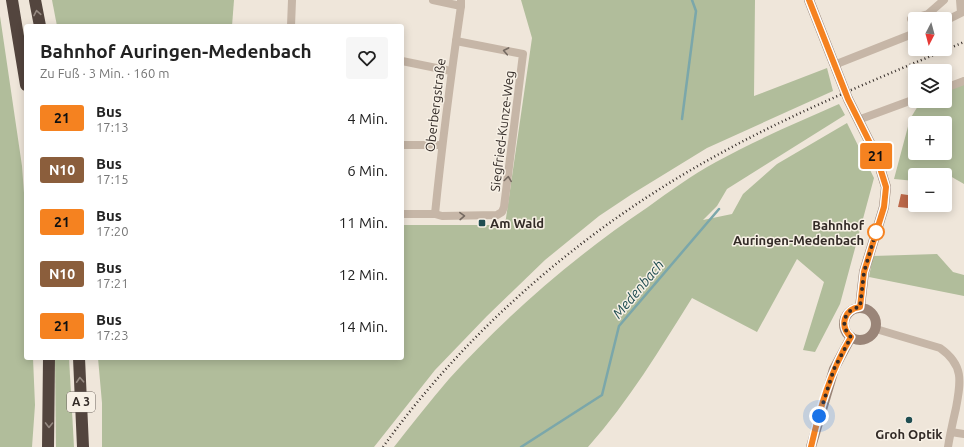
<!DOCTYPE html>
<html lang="de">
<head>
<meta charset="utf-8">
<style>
	body { margin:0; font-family:Ubuntu,sans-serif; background:#f6f6f6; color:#222; height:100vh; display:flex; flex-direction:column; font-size:15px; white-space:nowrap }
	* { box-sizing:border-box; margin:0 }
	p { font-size:13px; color:#767676 }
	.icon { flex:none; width:22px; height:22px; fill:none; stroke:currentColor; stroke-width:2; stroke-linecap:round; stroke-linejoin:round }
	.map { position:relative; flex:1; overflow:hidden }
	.panel { position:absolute; left:24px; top:24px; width:380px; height:336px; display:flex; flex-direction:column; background:#fff; border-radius:4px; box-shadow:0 2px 10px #0003 }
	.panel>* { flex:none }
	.badge { padding:0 8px; border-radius:3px; font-size:14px; line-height:26px }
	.needle { width:26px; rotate:186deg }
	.fabs { position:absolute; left:908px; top:12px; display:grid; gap:8px }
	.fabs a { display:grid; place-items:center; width:44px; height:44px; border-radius:4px; background:#fff; box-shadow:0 2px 10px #0003; font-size:20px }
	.you { position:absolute; width:20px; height:20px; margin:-10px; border:3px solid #fff; border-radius:50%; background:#1a73e8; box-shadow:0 0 0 6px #1a73e833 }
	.map>.badge { position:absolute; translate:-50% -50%; box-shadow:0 0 0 2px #fff }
	.round { display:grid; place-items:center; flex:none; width:42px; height:42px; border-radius:4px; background:#f6f6f6 }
	.overview { display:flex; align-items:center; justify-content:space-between; height:68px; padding:0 16px }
	h1 { font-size:19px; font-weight:600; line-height:30px }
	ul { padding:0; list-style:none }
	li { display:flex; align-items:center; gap:12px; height:52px; padding:0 16px }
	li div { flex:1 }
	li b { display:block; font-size:15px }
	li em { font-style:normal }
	li .badge { min-width:44px; font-weight:700; text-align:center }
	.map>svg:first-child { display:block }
	.green { fill:#b1bd9b; fill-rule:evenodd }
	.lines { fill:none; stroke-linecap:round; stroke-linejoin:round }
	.stream { stroke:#7ba7aa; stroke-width:2.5 }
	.building { fill:#bd694a }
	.minor { stroke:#c6b6a7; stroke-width:8 }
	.secondary { stroke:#9a8578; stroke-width:10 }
	.motorway { stroke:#53453e; stroke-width:12 }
	.rail { stroke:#332b27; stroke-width:2.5; stroke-dasharray:1 3; stroke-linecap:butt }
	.oneway { stroke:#958981 }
	.oneway2 { stroke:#756a61 }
	.line-casing { stroke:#fff; stroke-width:9 }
	.line { stroke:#f58220; stroke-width:6 }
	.walk { stroke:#332b27; stroke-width:4; stroke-dasharray:0 7.2 }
	.poi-dot { fill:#1f4d51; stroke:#f7f0e5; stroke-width:1.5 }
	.stop-dot { fill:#fff; stroke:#f58220; stroke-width:2 }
	.labels { text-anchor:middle; stroke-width:3; stroke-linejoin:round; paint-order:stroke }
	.shield { fill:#f7f0e5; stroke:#6e6660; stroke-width:1 }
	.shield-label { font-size:12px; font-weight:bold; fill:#332b27 }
	.street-label { font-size:13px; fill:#332b27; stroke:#f7f0e5 }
	.poi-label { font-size:13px; font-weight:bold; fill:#332b27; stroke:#f7f0e5; text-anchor:start }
	.stop-label { font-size:13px; font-weight:bold; fill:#332b27; stroke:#f7f0e5; text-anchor:end }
	.water-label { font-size:14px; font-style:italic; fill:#1f4d51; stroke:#f7f0e5 }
</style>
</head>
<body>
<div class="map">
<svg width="964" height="447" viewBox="0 0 964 447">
	<rect width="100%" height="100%" fill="#efe6da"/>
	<g class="green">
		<path d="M52,0h182l-2,26h-175z"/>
		<path d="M521,0h234l-1,96 73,-28 6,23 -126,57 -75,46 -33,22 -54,44 -58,56 -52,54 -61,77h-272v-44l-4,-45h304v-133h103l27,-187z"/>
		<path d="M0,16l22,150 4,54v138h7l2,47 -3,42h-32z"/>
		<path d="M964,77v107l-21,-12 -10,3h-18v6l-21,-2 16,-60 11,-18h24v-16zM915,123h30v30h-30z"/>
		<path d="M839,104l6,11 -118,74 -10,17 -14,14 29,-6 11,-20 34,-30 70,-41 27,55 -34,126 -25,48 -12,-2 21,-68 -27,-23 -40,73 -65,-34c-32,51 -63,103 -104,149h-194c18,-23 36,-46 55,-68 59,-65 126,-123 199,-172 22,-16 44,-32 68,-45 40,-22 82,-40 123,-58z"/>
		<path d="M937,254l16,18 11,3v21l-95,-19 4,-21z"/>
		<path d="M55,358h14l5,89h-18z"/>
	</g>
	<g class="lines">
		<g class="stream">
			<path d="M682,119l14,-108 -4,-11"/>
			<path d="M521,447l81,-52 17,-69 100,-117"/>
		</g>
	</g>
	<path class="building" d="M901,194l14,2v8l-6,-1 -1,5 -10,-1z"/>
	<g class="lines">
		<g class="minor">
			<path d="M433,0l28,6"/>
			<path d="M911,19l17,-5 16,-14"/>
			<path d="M945,21l16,-8 -1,-13"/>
			<path d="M291,26l1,-26"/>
			<path d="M402,61l49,10"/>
			<path d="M834,65l81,-32"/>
			<path d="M945,88l19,-7"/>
			<path d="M858,120l57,-21"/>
			<path d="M402,145h40"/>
			<path d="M402,214h33l7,2 55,-1 5,-3 2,-5 19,-153 -67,-13"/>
			<path d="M435,214c7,-70 16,-139 26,-208v-6"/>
			<path d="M876,329l64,19c24,17 21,33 16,60 -3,13 -6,26 -8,39"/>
			<path d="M951,432l13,2"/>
		</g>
		<g class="secondary">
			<path d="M809,0l39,99 28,56 10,32 -2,20 -20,65 -4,35"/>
			<circle cx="860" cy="324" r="16"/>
			<path d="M811,447l23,-78 17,-32"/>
		</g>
		<g class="motorway">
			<path d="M12,0l14,85"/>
			<path d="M35,0l5,26"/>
			<path d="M79,358l4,89"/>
			<path d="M48,447l1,-89"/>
		</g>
		<path class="rail" d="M383,447c87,-121 207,-223 338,-294 78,-43 161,-76 243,-111"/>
	</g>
	<defs><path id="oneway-chevron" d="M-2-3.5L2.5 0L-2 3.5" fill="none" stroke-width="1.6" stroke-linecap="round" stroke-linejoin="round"/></defs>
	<g class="oneway">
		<use href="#oneway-chevron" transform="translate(37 13) rotate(-101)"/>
		<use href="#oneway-chevron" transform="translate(80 380) rotate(-93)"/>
		<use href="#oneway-chevron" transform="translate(49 425) rotate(91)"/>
	</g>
	<g class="oneway2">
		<use href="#oneway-chevron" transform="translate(506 51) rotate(-169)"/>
		<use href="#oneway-chevron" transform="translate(508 179) rotate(-82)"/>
		<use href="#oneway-chevron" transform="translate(462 216) rotate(-2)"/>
	</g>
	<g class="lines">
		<g class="line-casing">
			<path id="line" d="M809,0l39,99 28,56 10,32 -2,20 -20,65 -4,35c-16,2 -21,19 -9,30 -21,35 -31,71 -40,110"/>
		</g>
		<use href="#line" class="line"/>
		<path class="walk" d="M819,416l15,-47 17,-32c-12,-11 -7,-28 9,-30l4,-35 12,-40"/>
	</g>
	<g class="poi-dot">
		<rect x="478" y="219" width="8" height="8" rx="2"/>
		<circle cx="909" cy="420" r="4"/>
	</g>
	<circle class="stop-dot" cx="876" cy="232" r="8"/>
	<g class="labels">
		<rect class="shield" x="67" y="392" width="28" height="20" rx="3"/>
		<g class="shield-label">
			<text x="81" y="406">A 3</text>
		</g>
		<g class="street-label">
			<text transform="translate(435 105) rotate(-83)" y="5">Oberbergstraße</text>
			<text transform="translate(502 131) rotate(-83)" y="5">Siegfried-Kunze-Weg</text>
		</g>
		<g class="poi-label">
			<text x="490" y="228">Am Wald</text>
			<text x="909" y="439" text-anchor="middle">Groh Optik</text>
		</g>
		<g class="stop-label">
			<text x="864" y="230">Bahnhof<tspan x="864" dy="15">Auringen-Medenbach</tspan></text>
		</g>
		<g class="water-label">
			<text transform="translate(638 289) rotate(-50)" y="5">Medenbach</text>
		</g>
	</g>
</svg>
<div class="fabs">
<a><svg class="needle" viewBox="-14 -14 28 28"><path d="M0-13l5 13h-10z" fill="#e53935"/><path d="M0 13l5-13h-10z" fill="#767676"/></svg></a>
<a><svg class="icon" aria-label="layers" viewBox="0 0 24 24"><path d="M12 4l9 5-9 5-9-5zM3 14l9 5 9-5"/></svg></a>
<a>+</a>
<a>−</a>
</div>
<div class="you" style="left:819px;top:416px"></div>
<b class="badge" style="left:876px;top:156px;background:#f58220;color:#111">21</b>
<section class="panel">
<div class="overview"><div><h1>Bahnhof Auringen-Medenbach</h1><p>Zu Fuß · 3 Min. · 160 m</p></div><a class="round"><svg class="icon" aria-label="heart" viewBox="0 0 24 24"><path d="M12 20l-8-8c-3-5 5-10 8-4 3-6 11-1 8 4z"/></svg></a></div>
<ul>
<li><span class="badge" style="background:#f58220;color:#111">21</span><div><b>Bus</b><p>17:13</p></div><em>4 Min.</em></li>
<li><span class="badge" style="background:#8b5e3c;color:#fff">N10</span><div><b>Bus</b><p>17:15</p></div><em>6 Min.</em></li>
<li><span class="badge" style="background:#f58220;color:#111">21</span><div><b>Bus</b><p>17:20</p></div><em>11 Min.</em></li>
<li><span class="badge" style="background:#8b5e3c;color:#fff">N10</span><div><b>Bus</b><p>17:21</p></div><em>12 Min.</em></li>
<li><span class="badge" style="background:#f58220;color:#111">21</span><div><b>Bus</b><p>17:23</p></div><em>14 Min.</em></li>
</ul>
</section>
</div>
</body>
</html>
